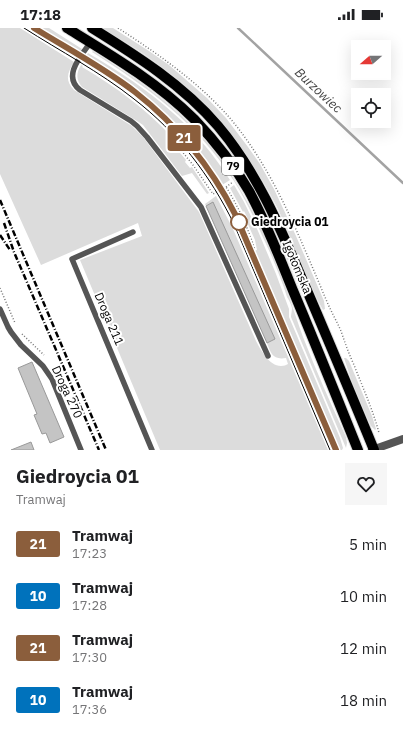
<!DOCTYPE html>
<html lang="pl">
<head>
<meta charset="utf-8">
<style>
	body { margin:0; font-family:"IBM Plex Sans",sans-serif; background:#f6f6f6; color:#202124; height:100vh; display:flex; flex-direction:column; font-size:15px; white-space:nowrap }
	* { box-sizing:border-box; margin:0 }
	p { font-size:13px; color:#757577 }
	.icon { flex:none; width:22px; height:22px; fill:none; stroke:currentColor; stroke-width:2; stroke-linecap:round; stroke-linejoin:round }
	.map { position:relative; height:422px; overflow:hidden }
	.details { display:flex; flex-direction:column; background:#fff; flex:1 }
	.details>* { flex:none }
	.badge { padding:0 8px; border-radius:3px; font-size:14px; line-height:26px }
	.needle { width:26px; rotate:250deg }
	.fabs { position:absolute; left:351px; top:12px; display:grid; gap:8px }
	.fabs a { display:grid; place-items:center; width:40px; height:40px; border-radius:0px; background:#fff; box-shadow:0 4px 16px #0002; font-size:20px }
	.map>.badge { position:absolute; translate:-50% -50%; box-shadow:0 0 0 2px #fff }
	.round { display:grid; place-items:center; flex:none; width:42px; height:42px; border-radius:0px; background:#f6f6f6 }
	.head { display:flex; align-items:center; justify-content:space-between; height:68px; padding:0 16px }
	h1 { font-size:19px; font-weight:800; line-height:30px }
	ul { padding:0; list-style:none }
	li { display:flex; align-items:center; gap:12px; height:52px; padding:0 16px }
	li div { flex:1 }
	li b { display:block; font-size:15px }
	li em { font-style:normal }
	li .badge { min-width:44px; font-weight:700; text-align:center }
	.status { display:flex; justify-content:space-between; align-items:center; height:28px; padding:0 20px; background:#fff; direction:ltr }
	.status svg { height:11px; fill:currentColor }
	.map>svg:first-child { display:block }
	.green { fill:#dcdcdc }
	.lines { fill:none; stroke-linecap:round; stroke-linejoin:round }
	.stream { stroke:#a3a3a3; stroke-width:2.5 }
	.building { fill:#c4c4c4; stroke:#999 }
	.primary-casing { stroke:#dbdbdb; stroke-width:12 }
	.path { stroke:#777; stroke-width:1.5; stroke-dasharray:1 2; stroke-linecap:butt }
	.service { stroke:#555; stroke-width:5.5 }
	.tertiary { stroke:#555; stroke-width:8 }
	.primary { stroke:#000; stroke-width:10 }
	.tram { stroke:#000; stroke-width:1 }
	.rail { stroke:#000; stroke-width:2.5; stroke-dasharray:6 2 1 2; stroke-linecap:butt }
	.line-casing { stroke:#fff; stroke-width:9 }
	.line { stroke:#8b5e3c; stroke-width:6 }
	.stop-dot { fill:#fff; stroke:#8b5e3c; stroke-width:2 }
	.labels { text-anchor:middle; stroke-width:4; stroke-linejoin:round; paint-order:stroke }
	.shield { fill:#fff; stroke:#4c4c4c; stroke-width:1 }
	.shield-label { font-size:11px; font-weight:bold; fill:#000 }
	.stop-label { font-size:12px; font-weight:bold; fill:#000; stroke:#fff; text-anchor:start }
	.street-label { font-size:12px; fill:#000; stroke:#fff }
	.water-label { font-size:13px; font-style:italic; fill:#444; stroke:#fff }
</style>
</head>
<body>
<div class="status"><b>17:18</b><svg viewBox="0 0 49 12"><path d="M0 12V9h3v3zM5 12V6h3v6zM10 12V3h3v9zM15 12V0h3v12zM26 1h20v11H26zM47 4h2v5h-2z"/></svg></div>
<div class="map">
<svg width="403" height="422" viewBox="0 0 403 422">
	<rect width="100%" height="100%" fill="#fff"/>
	<g class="green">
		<path d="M0,0h20l54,34c-6,10 -10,18 0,28l58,36 11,11 56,75 57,129c5,9 13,25 25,25 3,0 5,-1 7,-2l-2,-6c-13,2 -15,-4 -19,-15l8,-4 -62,-136 -7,3 -1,-2 11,-8 17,33 95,221h-168l-80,-190 62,-24 -4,-13 -97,42 -41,-91z"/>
		<path d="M39,0h10l33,21 -3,5 -2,-1v-1z"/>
		<path d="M103,0h10l36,23 20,14 38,33 19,20 22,29 12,17 14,25 22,47 28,65 1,8 -2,1 -5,-9 -40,-92c-31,-60 -65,-105 -119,-144 -18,-14 -38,-25 -56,-37z"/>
		<path d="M93,23c41,26 80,52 112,89 37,43 61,95 81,148 6,16 11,33 17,49 13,34 28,67 43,100l1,6 -1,5 -55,-131c0,-3 1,-6 1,-9 -1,-4 -3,-8 -5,-11 -4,-14 -10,-27 -15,-40 -12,-26 -23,-52 -38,-76 -37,-58 -85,-93 -142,-129z"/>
		<path d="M88,25c30,18 59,36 85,60 22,19 41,42 57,67l-8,5c-24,-39 -56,-73 -93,-100 -13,-10 -27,-18 -41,-27l-1,1 -2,-1z"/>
		<path d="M81,37l2,1 -1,1c34,20 64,42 91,71l-3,3 16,19 -1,2 5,6 2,-1 17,26 -2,1 -15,-21 -10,3 -39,-51 -6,-4 -55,-34c-6,-7 -6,-14 -1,-22z"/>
		<path d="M234,157l10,17 14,29 18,43 13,35v8l51,121 3,10 -1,2h-3l-85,-199 3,-1 -2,-10 -9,-20 2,-1 -4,-8 -1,1 -13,-24z"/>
		<path d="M346,330l3,3 23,55 4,13 -1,1 -4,-4 -3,-6 -16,-38 -8,-24z"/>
	</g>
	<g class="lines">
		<path class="stream" d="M238,0l165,155"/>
	</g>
	<g class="building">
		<path d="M213,174l62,137 -8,4 -61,-137z"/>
		<path d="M32,334l32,75 -14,6 -4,-10 -4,1 -8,-19 3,-1 -19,-46z"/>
		<path d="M31,414l3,8h-23z"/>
	</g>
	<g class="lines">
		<g class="primary-casing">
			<g id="primary">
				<path d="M67,0c44,27 90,54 127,91 21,22 40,46 55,72 18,33 31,68 45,102 22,52 43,105 64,157"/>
				<path d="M92,0c45,28 91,57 126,98 40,47 64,106 88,162 23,54 46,108 68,162"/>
			</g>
		</g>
		<g class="path">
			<path d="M118,0c40,26 79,53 111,89 46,54 71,122 99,187 4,9 9,18 13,27 4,12 8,23 13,34 9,23 19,45 25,68"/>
			<path d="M172,111l21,26 20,29 13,-7c12,19 22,41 29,63"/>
			<path d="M226,159l7,-5"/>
			<path d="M0,260l15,35"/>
			<path d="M22,306l22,21"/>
		</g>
		<g class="service">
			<path d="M90,15c-9,13 -28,33 -10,47l51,31 6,5 10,11 54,70 67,149"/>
			<path d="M133,204l-61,27 80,191"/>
			<path d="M0,281l8,18 3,5 10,13 22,21 9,13 29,71"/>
		</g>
		<path class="tertiary" d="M372,422l31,-11"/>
		<use href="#primary" class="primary"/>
		<path class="tram" d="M24,0c36,23 76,44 110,71 43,33 76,76 100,125l96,226"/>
		<g class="rail">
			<path d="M0,172l106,250"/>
			<path d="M4,195l10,29 85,198"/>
			<path d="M0,207l10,15"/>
		</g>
	</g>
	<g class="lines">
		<g class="line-casing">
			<path id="line" d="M34,0c34,21 70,40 101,64 42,33 76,75 100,122l101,236"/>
		</g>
		<use href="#line" class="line"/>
	</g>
	<circle class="stop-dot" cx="239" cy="194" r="8"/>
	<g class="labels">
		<rect class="shield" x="222" y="129" width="22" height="18" rx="3"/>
		<g class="shield-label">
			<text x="233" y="142">79</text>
		</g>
		<g class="stop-label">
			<text x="251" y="198">Giedroycia 01</text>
		</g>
		<g class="street-label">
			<text transform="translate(297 239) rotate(67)" y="4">Igołomska</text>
			<text transform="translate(109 291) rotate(67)" y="4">Droga 211</text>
			<text transform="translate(67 364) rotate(65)" y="4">Droga 270</text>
		</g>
		<g class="water-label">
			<text transform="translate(319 62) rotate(43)" y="5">Burzowiec</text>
		</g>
	</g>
</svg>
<div class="fabs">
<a><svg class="needle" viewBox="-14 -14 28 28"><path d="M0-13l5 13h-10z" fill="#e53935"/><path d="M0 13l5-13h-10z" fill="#757577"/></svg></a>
<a><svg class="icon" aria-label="locate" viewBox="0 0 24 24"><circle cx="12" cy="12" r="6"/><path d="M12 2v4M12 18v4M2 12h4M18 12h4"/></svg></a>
</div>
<b class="badge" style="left:184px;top:110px;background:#8b5e3c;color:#fff">21</b>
</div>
<section class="details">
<div class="head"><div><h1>Giedroycia 01</h1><p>Tramwaj</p></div><a class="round"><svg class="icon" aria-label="heart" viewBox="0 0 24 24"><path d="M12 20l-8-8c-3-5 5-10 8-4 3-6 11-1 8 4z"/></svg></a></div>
<ul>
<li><span class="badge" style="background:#8b5e3c;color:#fff">21</span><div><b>Tramwaj</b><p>17:23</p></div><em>5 min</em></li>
<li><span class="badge" style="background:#0072bc;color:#fff">10</span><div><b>Tramwaj</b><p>17:28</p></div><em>10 min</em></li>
<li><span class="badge" style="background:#8b5e3c;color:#fff">21</span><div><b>Tramwaj</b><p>17:30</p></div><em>12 min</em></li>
<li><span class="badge" style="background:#0072bc;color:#fff">10</span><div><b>Tramwaj</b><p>17:36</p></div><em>18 min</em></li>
</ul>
</section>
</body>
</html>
